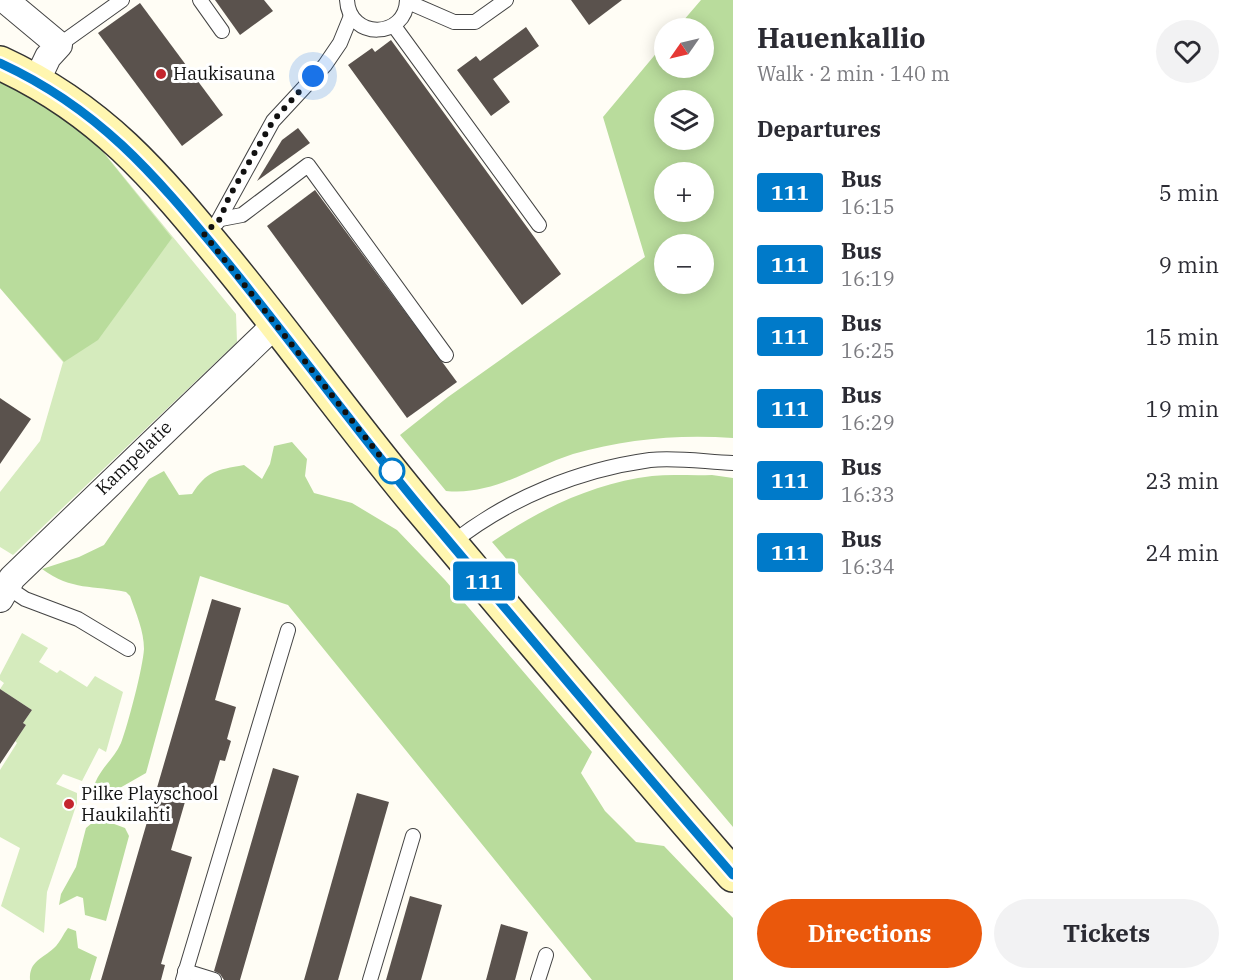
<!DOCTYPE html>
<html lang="en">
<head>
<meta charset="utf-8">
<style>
	body { margin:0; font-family:"IBM Plex Serif",serif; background:#f2f2f3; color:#2b2b33; height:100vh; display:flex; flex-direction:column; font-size:22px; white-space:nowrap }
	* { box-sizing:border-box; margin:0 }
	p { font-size:20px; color:#7c7c81 }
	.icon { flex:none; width:33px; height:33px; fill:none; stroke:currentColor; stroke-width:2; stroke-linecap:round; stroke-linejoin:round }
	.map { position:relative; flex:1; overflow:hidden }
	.side { display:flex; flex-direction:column; background:#fff; width:510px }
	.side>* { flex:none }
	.badge { padding:0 12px; border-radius:4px; font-size:21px; line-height:39px }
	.needle { width:39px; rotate:236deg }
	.fabs { position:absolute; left:654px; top:18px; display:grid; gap:12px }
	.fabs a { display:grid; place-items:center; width:60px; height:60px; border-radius:50%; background:#fff; box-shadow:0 3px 15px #0003; font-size:30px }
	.you { position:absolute; width:30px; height:30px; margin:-15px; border:4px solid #fff; border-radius:50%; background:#1a73e8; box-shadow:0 0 0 9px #1a73e833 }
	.map>.badge { position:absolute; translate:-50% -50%; box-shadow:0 0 0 3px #fff }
	h2 { padding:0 24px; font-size:22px; line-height:54px }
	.round { display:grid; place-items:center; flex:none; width:63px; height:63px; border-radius:32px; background:#f2f2f3 }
	.summary { display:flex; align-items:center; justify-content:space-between; height:102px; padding:0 24px }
	h1 { font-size:28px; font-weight:800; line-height:45px }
	.action { display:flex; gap:12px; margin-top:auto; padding:12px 24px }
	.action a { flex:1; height:69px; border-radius:36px; background:#ea580c; color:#fff; font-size:24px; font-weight:800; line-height:69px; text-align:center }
	.action a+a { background:#f2f2f3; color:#2b2b33 }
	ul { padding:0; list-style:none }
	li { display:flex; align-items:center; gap:18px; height:72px; padding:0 24px }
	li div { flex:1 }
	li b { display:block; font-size:22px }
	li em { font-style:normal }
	li .badge { min-width:66px; font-weight:700; text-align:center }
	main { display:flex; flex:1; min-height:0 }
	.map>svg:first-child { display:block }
	.green { fill:#d5ebbd }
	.forest { fill:#b9dc9c; fill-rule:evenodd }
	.building { fill:#5a524d }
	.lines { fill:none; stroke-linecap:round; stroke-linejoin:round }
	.lane-casing { stroke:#444; stroke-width:16 }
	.street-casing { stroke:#444; stroke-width:28 }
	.secondary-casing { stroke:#333; stroke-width:36 }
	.lane { stroke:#fff; stroke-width:14 }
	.street { stroke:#fff; stroke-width:26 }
	.secondary { stroke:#fff6b0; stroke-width:33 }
	.line-casing { stroke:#fff; stroke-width:14 }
	.line { stroke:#007ac9; stroke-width:9 }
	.walk { stroke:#111; stroke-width:6; stroke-dasharray:0 10.8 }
	.poi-dot { fill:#c4262e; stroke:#fff; stroke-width:2 }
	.stop-dot { fill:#fff; stroke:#007ac9; stroke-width:3 }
	.labels { text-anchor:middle; stroke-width:6; stroke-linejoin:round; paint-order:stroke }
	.poi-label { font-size:18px; fill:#111; stroke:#fff; text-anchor:start }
	.street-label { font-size:18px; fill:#111; stroke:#fff }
</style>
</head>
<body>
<main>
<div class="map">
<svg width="733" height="980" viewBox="0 0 733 980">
	<rect width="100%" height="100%" fill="#fffdf5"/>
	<g class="green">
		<path d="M82,126l154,188 1,28 -224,213 -13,-8v-55l40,-51 23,-79 -63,-74z"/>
		<path d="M22,633l26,15 -9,14 18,11 3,-3 27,17 8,-11 28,16 -17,60 -7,-4 -17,33 -19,-7 -7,10 21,9v10l-30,89 -3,41 -43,-27 19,-58 -20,-11v-67l17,-27 -2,-2 11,-16 -3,-2 9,-13 -32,-21 4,-6 -4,-3v-5z"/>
	</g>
	<g class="forest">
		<path d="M701,0h32v438c-54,-4 -108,1 -160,16 -43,14 -81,42 -127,37l-46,-56 48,-38 197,-140 -42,-140 61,-73v24h40v-40h-27zM664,100h40v40h-40zM704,172v40h-40v-40zM704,244v40h-40v-40z"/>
		<path d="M0,76l82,50 90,112 -74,102 -34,22 -64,-74z"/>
		<path d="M292,442l15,17 -2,17 9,17 38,10 45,27 48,50 147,172 -11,21 24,38 31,31 28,4 69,72v62h-141l-304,-375 -88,-29 -54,197 -35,20 -18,-3c5,-21 20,-29 28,-47 7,-18 22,-76 23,-94 0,-18 -8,-36 -14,-53l-4,-4c-33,-7 -54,-1 -84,-23l37,-12 25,-12 45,-66 15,-8 15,24 13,-1c15,-23 24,-24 52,-29l18,14 8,-15 4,-18z"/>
		<path d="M712,475l21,3v349l-241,-285c48,-33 102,-59 160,-66 20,-2 40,0 60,-1z"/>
		<path d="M98,818l27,10 4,8 -23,85 -21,-6 -2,-17 -6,-2 -18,9 2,-11 15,-27 10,-39z"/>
		<path d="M68,928l8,3 2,17 19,9 -7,23h-60c-1,-19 12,-21 24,-32 6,-5 9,-14 14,-20z"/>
	</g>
	<g class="building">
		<path d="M215,0h49l9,11 -33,24z"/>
		<path d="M571,0h51l-33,25z"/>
		<path d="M140,3l83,112 -41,31 -84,-113z"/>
		<path d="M526,27l13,19 -46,33 17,23 -19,14 -34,-46 19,-14 4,5z"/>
		<path d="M391,40l170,234 -39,31 -174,-240 24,-17 3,4z"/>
		<path d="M298,128l12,15 -53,38 25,-41z"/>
		<path d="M315,190l142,192 -50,36 -140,-192z"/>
		<path d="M0,398l31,21 -31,45z"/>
		<path d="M212,599l29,9 -26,92 21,7 -9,32 4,2 -6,20 -5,-1 -10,34 -21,-6 -18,62 21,7 -31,107 4,1 -4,15h-60z"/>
		<path d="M0,689l32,21 -9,13 3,2 -26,39z"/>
		<path d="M273,768l26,8 -59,204h-16l-4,-6 -6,-3z"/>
		<path d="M357,793l32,9 -51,178h-34z"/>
		<path d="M410,896l32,9 -21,75h-35z"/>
		<path d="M501,924l27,8 -13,48h-29z"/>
	</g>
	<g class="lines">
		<g class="lane-casing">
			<g id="lane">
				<path d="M200,0l22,31"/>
				<path d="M347,0c2,40 59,39 60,0"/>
				<path d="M408,2l46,20h21l31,-22"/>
				<path d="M394,26l145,199"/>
				<path d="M59,45l63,-45"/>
				<path d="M221,219l21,-4 66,-50 138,190"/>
				<path d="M217,223l56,-102 52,-56 15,-22 11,-27"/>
				<path d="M452,543c57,-45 126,-73 198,-83 26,-3 56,2 83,3"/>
				<path d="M7,587l18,12 53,20 50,30"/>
				<path d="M185,971l29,9"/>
				<path d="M183,980l105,-350"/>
				<path d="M370,980l43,-144"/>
				<path d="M538,980l8,-25"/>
			</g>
		</g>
		<g class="street-casing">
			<g id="street">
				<path d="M5,0l54,45 -11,12 -11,23"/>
				<path d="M0,599l12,-21 265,-255"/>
			</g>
		</g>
		<g class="secondary-casing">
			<path id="secondary" d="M0,63c102,47 156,113 226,198 68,83 130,170 199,252 102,121 204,243 308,362"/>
		</g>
		<use href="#lane" class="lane"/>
		<use href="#street" class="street"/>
		<use href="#secondary" class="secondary"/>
	</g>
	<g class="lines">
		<g class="line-casing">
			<path id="line" d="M0,63c102,47 156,114 226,198 68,83 130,170 199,252 102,121 204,243 308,362"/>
		</g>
		<use href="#line" class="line"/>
		<path class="walk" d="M313,76l-40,45 -44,76 -9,22 -16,15 188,237"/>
	</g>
	<g class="poi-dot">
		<circle cx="161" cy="74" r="6"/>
		<circle cx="69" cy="804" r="6"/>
	</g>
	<circle class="stop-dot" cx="392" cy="471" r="12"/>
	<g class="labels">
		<g class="poi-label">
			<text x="173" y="80">Haukisauna</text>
			<text x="81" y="800">Pilke Playschool<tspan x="81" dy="21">Haukilahti</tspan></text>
		</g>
		<g class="street-label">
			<text transform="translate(134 458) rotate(-44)" y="6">Kampelatie</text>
		</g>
	</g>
</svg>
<div class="fabs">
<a><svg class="needle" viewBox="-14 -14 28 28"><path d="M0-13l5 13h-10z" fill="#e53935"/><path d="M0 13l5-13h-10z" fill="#7c7c81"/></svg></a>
<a><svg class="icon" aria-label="layers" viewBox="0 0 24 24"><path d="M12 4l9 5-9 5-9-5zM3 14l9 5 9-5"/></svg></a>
<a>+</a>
<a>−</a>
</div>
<div class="you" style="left:313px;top:76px"></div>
<b class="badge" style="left:484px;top:581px;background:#007ac9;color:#fff">111</b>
</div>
<section class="side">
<div class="summary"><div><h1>Hauenkallio</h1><p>Walk · 2 min · 140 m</p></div><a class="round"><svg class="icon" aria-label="heart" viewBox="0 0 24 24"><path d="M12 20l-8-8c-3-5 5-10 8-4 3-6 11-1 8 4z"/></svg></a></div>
<h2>Departures</h2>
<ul>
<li><span class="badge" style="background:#007ac9;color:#fff">111</span><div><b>Bus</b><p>16:15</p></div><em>5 min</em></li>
<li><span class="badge" style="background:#007ac9;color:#fff">111</span><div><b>Bus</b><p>16:19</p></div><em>9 min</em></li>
<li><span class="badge" style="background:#007ac9;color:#fff">111</span><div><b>Bus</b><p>16:25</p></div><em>15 min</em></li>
<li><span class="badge" style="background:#007ac9;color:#fff">111</span><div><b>Bus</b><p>16:29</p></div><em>19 min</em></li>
<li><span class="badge" style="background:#007ac9;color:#fff">111</span><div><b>Bus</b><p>16:33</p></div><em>23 min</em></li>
<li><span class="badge" style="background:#007ac9;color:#fff">111</span><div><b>Bus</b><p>16:34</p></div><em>24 min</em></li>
</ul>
<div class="action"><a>Directions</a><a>Tickets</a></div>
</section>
</main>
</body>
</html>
